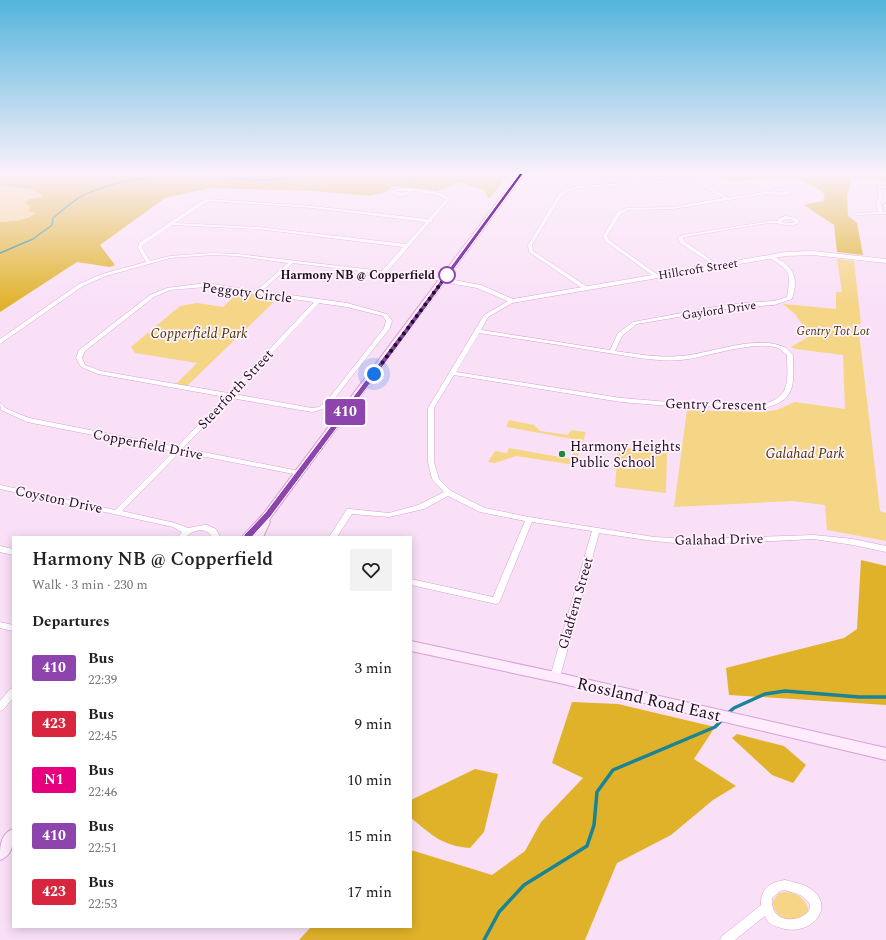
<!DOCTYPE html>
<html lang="en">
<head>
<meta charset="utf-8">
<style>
	body { margin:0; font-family:Spectral,serif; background:#f2f2f2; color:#222; height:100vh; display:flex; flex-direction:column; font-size:15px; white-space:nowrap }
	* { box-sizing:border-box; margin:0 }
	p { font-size:13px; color:#767676 }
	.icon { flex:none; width:22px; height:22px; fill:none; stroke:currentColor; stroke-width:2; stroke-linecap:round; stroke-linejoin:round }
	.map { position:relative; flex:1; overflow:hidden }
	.side { position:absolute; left:12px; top:536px; width:400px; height:392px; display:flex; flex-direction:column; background:#fff; border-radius:0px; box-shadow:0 2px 10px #0003 }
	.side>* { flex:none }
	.badge { padding:0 8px; border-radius:3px; font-size:14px; line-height:26px }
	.you { position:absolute; width:20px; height:20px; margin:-10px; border:3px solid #fff; border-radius:50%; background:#1a73e8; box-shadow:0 0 0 6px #1a73e833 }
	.map>.badge { position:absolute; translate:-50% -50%; box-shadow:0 0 0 2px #fff }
	h2 { padding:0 20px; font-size:15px; line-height:36px }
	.round { display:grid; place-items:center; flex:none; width:42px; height:42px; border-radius:0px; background:#f2f2f2 }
	.summary { display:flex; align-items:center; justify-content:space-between; height:68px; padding:0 20px }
	h1 { font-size:19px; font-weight:600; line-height:30px }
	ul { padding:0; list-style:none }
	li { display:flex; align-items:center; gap:12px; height:56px; padding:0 20px }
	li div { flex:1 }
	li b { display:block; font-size:15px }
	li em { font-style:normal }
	li .badge { min-width:44px; font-weight:700; text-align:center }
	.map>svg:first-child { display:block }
	.green { fill:#f5d586 }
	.forest { fill:#e0b22a }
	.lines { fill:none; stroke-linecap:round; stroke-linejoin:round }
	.stream-far1 { stroke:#198397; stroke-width:1.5 }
	.stream { stroke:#198397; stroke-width:3.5 }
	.minor-casing { stroke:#d89ed5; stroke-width:1 }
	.tertiary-casing { stroke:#d89ed5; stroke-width:1 }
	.secondary-casing { stroke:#d89ed5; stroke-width:2 }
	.minor { fill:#fff; fill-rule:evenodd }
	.tertiary { fill:#fff; fill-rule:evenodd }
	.secondary { fill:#feecfd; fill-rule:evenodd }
	.line { fill:#8e44ad; stroke:#fff }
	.walk { stroke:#210c21; stroke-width:4; stroke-dasharray:0 7.2 }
	.stop-dot { fill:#fff; stroke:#8e44ad; stroke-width:2 }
	.poi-dot { fill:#1f883e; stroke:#fff2fd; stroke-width:1.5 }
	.labels { text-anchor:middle; stroke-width:3.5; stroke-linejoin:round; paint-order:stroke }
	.far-street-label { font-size:12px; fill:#210c21; stroke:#fff2fd }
	.far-stop-label { font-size:12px; font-weight:bold; fill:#210c21; stroke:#fff2fd; text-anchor:end }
	.far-park-label { font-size:12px; font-style:italic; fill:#493700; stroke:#fff2fd }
	.street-label { font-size:14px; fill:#210c21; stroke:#fff2fd }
	.park-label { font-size:14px; font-style:italic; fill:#493700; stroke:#fff2fd }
	.poi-label { font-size:14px; fill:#210c21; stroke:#fff2fd; text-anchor:start }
	.near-street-label { font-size:17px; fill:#210c21; stroke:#fff2fd }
</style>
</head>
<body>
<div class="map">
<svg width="886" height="940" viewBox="0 0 886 940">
	<rect width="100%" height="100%" fill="#f9e0f7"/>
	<g class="green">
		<path d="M0,185l31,4 11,6 1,3 -13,1v7l6,7c-11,7 -23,8 -36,9z"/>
		<path d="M837,259l17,2 7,63h-3l22,187 6,2v28l-59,-11 -2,-25 -33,-4 -118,6 13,-97 74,2 16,-2 18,-8 50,7 -2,-54 -48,-6 -4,-2 19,-11 -15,-22 -12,-10 53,5v-17h6z"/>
		<path d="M240,291l39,6 -92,89 -11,-2 21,-21 -62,-10 -4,-6 49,-41 17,-3 26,4z"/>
		<path d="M509,420l25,5 6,6 28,4 3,-5 15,2 -11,33 -59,-9 -21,7 -7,-1 7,-11 12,2 2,-5 62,11 7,-19 -72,-13z"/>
		<path d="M618,447l49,6 -1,40 -51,-6z"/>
		<path d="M784,892c13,0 23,7 25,21l-7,11c-14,-4 -28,-5 -29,-23l6,-8z"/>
	</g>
	<g class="forest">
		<path d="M7,174h502l-20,25 -5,-9 -24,-8 -22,9 -44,-5 -8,6 -16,4 -57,-5 -104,-3 -44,10 -65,47 15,20 -5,2 -33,-5 -77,50v-90c13,-1 25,-1 36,-9l-8,-2 2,-5 -5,-4 5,-3 13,-2 -1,-2 -11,-6 -31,-4v-8z"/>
		<path d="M689,174h197v7l-34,-3 -5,17 1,21 9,7 6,32 -26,-3 -3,-27 -30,-20 19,-4 2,-7 -13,-9 -21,-7 -61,3 -17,-7 -18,3z"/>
		<path d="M861,560l25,6v139l-157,-10 -3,-27 118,-30 13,-9z"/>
		<path d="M572,702l46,2 97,23 -21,32 42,27 -23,14 -42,35 -54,28 -32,77h-286l12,-13h100v-77l81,25 33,-24 16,-29 42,-44 -31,-15z"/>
		<path d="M737,734l47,12 22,19 -13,18 -21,-8 -40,-37z"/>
		<path d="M475,769l23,5 -14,58 -14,16c-28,-2 -38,-13 -59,-30v-18z"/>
	</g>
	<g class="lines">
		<g class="stream-far1">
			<path d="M183,174l6,2"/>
			<path d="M401,174l11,4 13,-4"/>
			<path d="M0,253l33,-14 19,-14 1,-7c10,-8 18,-16 29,-22 36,-18 90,-23 129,-20 31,3 60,8 91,-2"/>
		</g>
		<g class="stream">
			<path d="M728,713l6,-5 31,-14 20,-3 74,6h27"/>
			<path d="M484,940l15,-28 25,-27 63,-39 7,-21 3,-33 16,-22 102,-43 7,-7"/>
		</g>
		<g class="minor-casing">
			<g id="minor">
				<path d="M689,179l9,1 31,18 36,-6h7l9,-4 11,4 -8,3 -19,-1 -92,15 -44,1 -8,4 -14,22 2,4 49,35v2l-2,1 -51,-37 -2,-5 14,-24 9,-4 47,-1 51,-9 -28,-16 -7,-1 -109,7 -12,3 -7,6 -29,48 1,6 53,35v2h-4l-53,-36 -1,-7 30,-50 8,-6 14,-3zM781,190l5,2h-10z"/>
				<path d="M878,186h8v2h-5l2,10 -3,5 3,9h3v2l-30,1v-1l2,-1 21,-1 -3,-9 3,-5z"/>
				<path d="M403,188c14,1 36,1 47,11l-18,21v2h-2l-43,50 56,6 3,2 -1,1 -152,-18 -31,28 85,12 40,11 5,7 -2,7 -60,76 -7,5 -11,3 -81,-14 -48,50 116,23 4,2 -4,2 -119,-23 -58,59 53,12 13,5 16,-3h3l9,4 4,8h-8c-5,-10 -19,-8 -26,0h-8l4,-5 -9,-5 -173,-38v-4l115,25 59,-59 -147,-29 -26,-12 -1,-7 2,1 3,4 24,10 148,29 48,-50 -127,-23 -17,-7 -5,-9 3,-8 71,-55 17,-7 39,-5 50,8 32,-28 -50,-7 -26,-1 -42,3 -64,18 -23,10 -83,58v-5l79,-55 23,-10 44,-12 -8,-14 1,-5 61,-41 7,-3 105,7 116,13 18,-20 -9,-4 -24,-4c-7,6 -17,7 -23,0l6,-2zM395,191h14l-7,2zM210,201l102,7 114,14 -20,22 -148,-17 -83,-4 29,-19zM172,225l86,4 145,18 -21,24 -144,-17 -26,-1 -42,3 -20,5 -8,-13 1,-3zM206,287l108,15 -86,91 -127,-22 -16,-6 -3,-7 3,-7 69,-54 16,-7zM319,303l28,4 36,9 3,5 -2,7 -58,74 -7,5 -7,1 -78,-14z"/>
				<path d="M884,204h2v4l-2,-1z"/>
				<path d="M786,216l10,2 4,4c-9,7 -19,0 -30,1 -28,3 -57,10 -86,14l-1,1 1,3 36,25v1l-2,1 -38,-25 -2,-5 5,-3 88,-14h6l3,-3zM785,219h6l4,3 -3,1 -11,-1z"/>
				<path d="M770,256c5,0 8,3 12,5 15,11 15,22 10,38l-18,6 -43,3 -94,16 -15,12 -7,15c22,3 43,7 65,5 30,-2 76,-22 104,-9 3,1 6,5 9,8 0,25 5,44 -25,52l-99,-1 -48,-4 -167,-27 -20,33v54l5,17 12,12 34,17 44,9 125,20 41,2 119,-4 39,4 33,7v6l-33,-7 -39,-6 -119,6 -41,-4 -55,-8 -39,144 -2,2 -3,1 -3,-1 -2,-2 42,-146 -60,-9 -32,79 -1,2 -3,1 -85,-19v-6l82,18 32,-76 -45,-9 -32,-16 -24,13 -35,8 -37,-3 -15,23h-8l18,-28h3l39,4 29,-8 26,-13 -12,-13 -4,-17v-54l56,-93 26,-15h4v2l-26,15 -7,13 129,20 8,-17 15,-11 98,-18 43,-3 13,-4c4,-25 4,-25 -17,-39zM479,333c41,6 82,12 123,19 26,4 53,10 79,8 24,-2 78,-22 99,-11 3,2 5,5 7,6 0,22 5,40 -20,48l-98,-1 -48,-4 -165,-26z"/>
				<path d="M0,622l13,3v6l-13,-3z"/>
				<path d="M13,688v10l-10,12 -3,1v-10l10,-12z"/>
				<path d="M785,880c7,2 14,3 21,6 34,17 6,54 -28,41 -7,-2 -10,-4 -13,-11l-30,24h-15l2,-4 39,-31c-1,-16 9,-23 24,-25zM785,890c5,2 11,3 15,5 34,19 -31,42 -28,3l8,-7z"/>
			</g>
		</g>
		<g class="tertiary-casing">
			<g id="tertiary">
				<path d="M813,251l73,8v4l-73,-8 -27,1 -274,47 -35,-15 -34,-6 -3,-2 3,-2 38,7 32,14 273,-47z"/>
				<path d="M0,546l13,3v6l-13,-3z"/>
			</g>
		</g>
		<g class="secondary-casing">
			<g id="secondary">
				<path d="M518,174h6l-255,346 1,2 -7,15h-21l22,-24z"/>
				<path d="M411,641l144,31 331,76v12l-331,-78 -144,-31z"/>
				<path d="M13,829c0,13 1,26 -13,31 0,-13 0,-26 13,-31z"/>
			</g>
		</g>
		<use href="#minor" class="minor"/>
		<use href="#tertiary" class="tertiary"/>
		<use href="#secondary" class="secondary"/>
	</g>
	<linearGradient id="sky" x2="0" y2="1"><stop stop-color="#54b5dc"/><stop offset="0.57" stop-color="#fcf1fb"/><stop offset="1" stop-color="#fcf1fb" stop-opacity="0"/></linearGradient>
	<rect width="886" height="306" fill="url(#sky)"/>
	<path class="line" d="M520,173l3,1 -119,164 -133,178 -21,23h-6v-4l21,-22 135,-178z"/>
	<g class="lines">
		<path class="walk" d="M374,374l73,-99"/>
	</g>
	<circle class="stop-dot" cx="447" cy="275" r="8"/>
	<circle class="poi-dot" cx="562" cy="454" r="4"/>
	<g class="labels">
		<g class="far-street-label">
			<text transform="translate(698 269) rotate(-9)" y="4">Hillcroft Street</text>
			<text transform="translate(719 310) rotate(-8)" y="4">Gaylord Drive</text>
		</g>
		<g class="far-stop-label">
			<text x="435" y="279">Harmony NB @ Copperfield</text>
		</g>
		<g class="far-park-label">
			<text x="833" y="335">Gentry Tot Lot</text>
		</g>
		<g class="street-label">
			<text transform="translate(247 292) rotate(7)" y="5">Peggoty Circle</text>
			<text transform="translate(235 389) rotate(-47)" y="5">Steerforth Street</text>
			<text transform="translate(716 404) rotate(1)" y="5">Gentry Crescent</text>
			<text transform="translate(148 444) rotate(11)" y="5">Copperfield Drive</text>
			<text transform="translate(59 499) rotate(12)" y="5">Coyston Drive</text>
			<text transform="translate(719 539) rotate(-1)" y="5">Galahad Drive</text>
			<text transform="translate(575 603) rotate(-74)" y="5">Gladfern Street</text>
		</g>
		<g class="park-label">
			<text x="199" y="338">Copperfield Park</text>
			<text x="805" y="458">Galahad Park</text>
		</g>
		<g class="poi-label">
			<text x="570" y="451">Harmony Heights<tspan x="570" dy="16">Public School</tspan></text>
		</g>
		<g class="near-street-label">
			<text transform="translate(649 699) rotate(13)" y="6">Rossland Road East</text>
		</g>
	</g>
</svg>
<div class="you" style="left:374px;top:374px"></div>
<b class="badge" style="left:345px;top:412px;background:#8e44ad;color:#fff">410</b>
<section class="side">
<div class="summary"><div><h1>Harmony NB @ Copperfield</h1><p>Walk · 3 min · 230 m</p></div><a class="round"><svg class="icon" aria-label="heart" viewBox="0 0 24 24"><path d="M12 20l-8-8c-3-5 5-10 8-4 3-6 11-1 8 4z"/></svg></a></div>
<h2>Departures</h2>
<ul>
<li><span class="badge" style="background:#8e44ad;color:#fff">410</span><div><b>Bus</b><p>22:39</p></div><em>3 min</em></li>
<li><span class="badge" style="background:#d7263d;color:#fff">423</span><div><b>Bus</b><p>22:45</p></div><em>9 min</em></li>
<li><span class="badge" style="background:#e6007e;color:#fff">N1</span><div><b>Bus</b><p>22:46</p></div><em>10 min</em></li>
<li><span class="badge" style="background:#8e44ad;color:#fff">410</span><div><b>Bus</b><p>22:51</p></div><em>15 min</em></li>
<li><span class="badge" style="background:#d7263d;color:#fff">423</span><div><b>Bus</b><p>22:53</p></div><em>17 min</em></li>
</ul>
</section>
</div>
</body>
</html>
